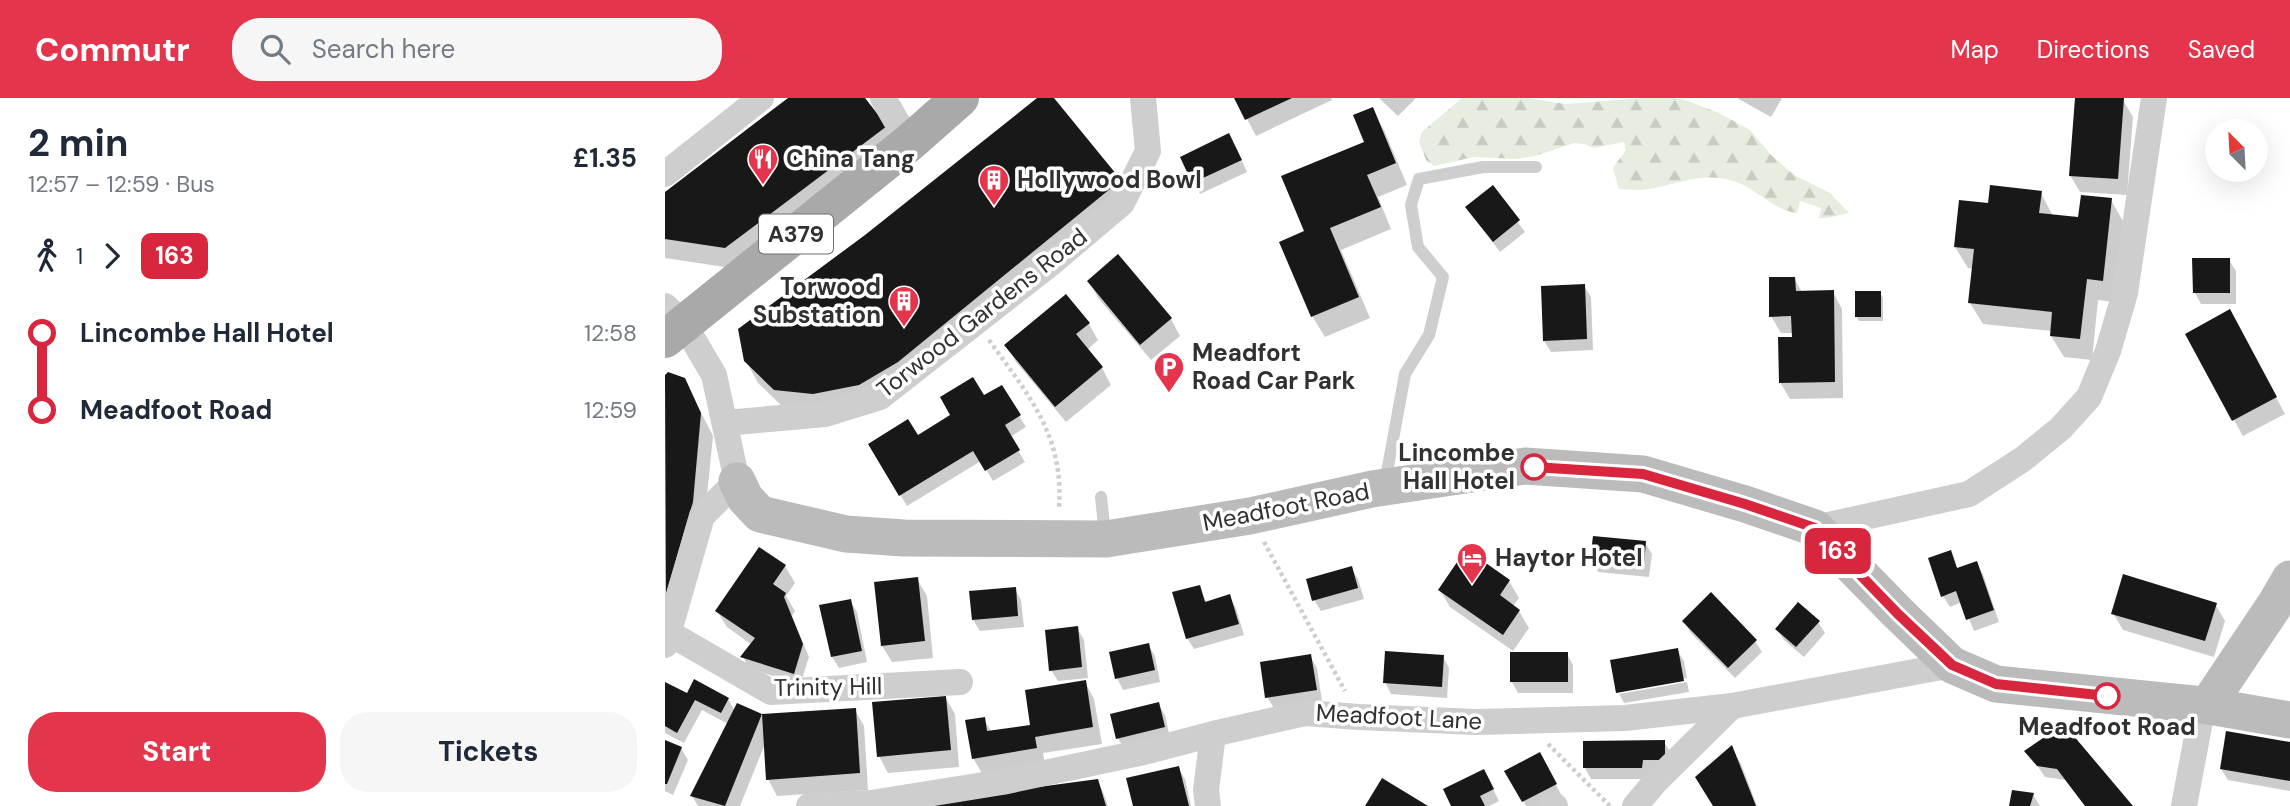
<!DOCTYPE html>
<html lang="en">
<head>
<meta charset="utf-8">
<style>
	body { margin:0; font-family:"DM Sans",sans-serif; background:#f6f6f7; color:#1f2937; height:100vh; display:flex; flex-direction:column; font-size:26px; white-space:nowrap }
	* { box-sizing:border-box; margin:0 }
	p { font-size:23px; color:#747a83 }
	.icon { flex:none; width:38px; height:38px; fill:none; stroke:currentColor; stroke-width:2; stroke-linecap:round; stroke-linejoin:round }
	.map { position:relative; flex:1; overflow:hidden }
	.drawer { display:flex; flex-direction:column; background:#fff; width:665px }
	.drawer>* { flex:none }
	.badge { padding:0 14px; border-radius:10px; font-size:24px; line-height:46px }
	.needle { width:46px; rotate:336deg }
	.controls { position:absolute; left:1540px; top:21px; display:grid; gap:14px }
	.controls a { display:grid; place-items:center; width:63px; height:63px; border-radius:50%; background:#fff; box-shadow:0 7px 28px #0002; font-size:35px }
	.map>.badge { position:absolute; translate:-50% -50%; box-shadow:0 0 0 4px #fff }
	.legs { display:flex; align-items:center; gap:10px; height:77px; padding:0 28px; font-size:23px }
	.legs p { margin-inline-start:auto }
	.head { display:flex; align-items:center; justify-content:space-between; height:119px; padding:0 28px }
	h1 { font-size:38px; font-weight:700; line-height:52px }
	.cta { display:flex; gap:14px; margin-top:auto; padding:14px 28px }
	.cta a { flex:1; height:80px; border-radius:28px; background:#e5354d; color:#fff; font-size:28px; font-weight:700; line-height:80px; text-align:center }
	.cta a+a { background:#f6f6f7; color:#1f2937 }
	ul { padding:0 28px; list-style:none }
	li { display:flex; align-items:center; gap:24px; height:77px; font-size:26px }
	li i { display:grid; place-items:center; width:10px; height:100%; margin:0 9px; background:currentColor }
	li i::after { content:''; width:18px; height:18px; margin:-9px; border:5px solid; border-radius:50%; background:#fff }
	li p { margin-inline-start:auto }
	li:first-child i { background:linear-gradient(#0000 50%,currentColor 0) }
	li:last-child i { background:linear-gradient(currentColor 50%,#0000 0) }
	header { display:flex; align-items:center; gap:42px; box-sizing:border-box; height:98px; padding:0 35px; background:#e5354d; color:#fff }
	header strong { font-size:33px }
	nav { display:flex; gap:38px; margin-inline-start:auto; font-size:24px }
	.search { width:490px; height:63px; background:#f6f6f7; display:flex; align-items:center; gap:18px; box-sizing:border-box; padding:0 24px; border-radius:28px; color:#747a83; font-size:26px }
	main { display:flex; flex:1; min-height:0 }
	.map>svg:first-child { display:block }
	.forest { fill:url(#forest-firs) }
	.shadow { fill:#0003 }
	.building { fill:#181818 }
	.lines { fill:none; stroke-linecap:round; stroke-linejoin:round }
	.path { stroke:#cecece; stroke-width:4.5; stroke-dasharray:3.5 3.5; stroke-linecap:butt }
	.lane { stroke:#cecece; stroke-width:12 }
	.street { stroke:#cecece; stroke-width:26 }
	.secondary { stroke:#bbb; stroke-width:37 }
	.primary { stroke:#a9a9a9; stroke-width:38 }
	.line-1-casing { stroke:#fff; stroke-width:16 }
	.line-1 { stroke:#d7263d; stroke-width:10 }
	.stop-1-dot { fill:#fff; stroke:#d7263d; stroke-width:3.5 }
	.labels { text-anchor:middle; stroke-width:7; stroke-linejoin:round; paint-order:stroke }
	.shield { fill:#fff; stroke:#6f6f6f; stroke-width:2 }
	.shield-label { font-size:23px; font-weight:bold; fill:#313131 }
	.poi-label { font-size:24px; font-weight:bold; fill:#313131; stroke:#fff; text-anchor:start }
	.street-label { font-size:24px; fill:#313131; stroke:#fff }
	.stop-label { font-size:24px; font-weight:bold; fill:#313131; stroke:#fff; text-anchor:end }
</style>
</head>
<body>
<header>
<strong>Commutr</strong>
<div class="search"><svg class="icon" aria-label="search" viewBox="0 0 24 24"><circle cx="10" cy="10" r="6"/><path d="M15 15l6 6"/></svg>Search here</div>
<nav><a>Map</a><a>Directions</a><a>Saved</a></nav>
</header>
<main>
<section class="drawer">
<div class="head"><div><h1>2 min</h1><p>12:57 – 12:59 · Bus</p></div><b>£1.35</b></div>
<div class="legs"><svg class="icon" aria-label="walk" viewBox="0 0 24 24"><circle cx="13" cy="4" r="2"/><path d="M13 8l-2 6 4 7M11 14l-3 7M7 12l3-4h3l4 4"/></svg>1<svg class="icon" aria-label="forward" viewBox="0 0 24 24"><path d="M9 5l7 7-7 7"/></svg><b class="badge" style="background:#d7263d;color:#fff">163</b></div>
<ul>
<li><i style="color:#d7263d"></i><b>Lincombe Hall Hotel</b><p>12:58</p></li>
<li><i style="color:#d7263d"></i><b>Meadfoot Road</b><p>12:59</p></li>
</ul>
<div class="cta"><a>Start</a><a>Tickets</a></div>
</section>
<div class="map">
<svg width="1625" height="708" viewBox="0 0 1625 708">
	<defs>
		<pattern id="forest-firs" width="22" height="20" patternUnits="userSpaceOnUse" patternTransform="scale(1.75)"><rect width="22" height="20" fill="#e7eddf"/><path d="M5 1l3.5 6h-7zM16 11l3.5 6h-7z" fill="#c7ccc0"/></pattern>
	</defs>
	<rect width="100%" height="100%" fill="#fff"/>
	<path class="forest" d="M797,0h66l37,6 79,-6h31l13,3 31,12 31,17 20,24 24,21 36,18 19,20 -22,5h-8l2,-10 -21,-7 -3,12c-28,-4 -44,-30 -72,-34 -34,-6 -54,9 -85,11 -7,0 -14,-1 -21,-1l-6,-21 13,-18 -2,-8 -30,6 -10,-4 -10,-1 -39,13 -19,3 -42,-2 -40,9 -8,-6 -7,-18 3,-10z"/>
	<g class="shadow">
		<path d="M126,0h72l23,29 12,21 -160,121 -73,-11v-64z"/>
		<path d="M375,0h12l74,94 -218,192 -121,27 -29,-28 -12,-22z"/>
		<path d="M571,0h95l1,2 -76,36z"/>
		<path d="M714,0h37l-18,18z"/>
		<path d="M1072,0h45l-11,19z"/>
		<path d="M1411,0l47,2 10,17 -6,78 -47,-3 -10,-17z"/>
		<path d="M707,11l12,21 23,55 -29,12 13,32 -50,21 29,68 -45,19 -13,-21 -5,-84 59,-89z"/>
		<path d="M570,48l12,26 -47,22 -18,-37z"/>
		<path d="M827,90l33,44 -25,20 -33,-44z"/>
		<path d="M1376,95l12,23 27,3 31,-19 12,21 -9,81 -16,-2 -6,60 -28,-3 -13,-21 1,-5 -69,-7 -13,-21 4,-34 -6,-1 -13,-21 35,-42z"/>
		<path d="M453,159l53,62 9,17 -29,24 -53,-62 -9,-17z"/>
		<path d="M1564,162l7,11v33h-35l-6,-11z"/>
		<path d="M1129,180l8,14h31l9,17 1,89 -53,1 -10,-17 13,-49h-12l-10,-17z"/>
		<path d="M919,188l7,11 2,53 -42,2 -7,-11z"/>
		<path d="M1215,195l3,5v23h-24l-3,-5z"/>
		<path d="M424,226l9,16 -11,10 15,18 9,17 -45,37 -50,-60 -9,-16z"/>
		<path d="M1574,230l46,86 -42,22 -9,-16z"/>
		<path d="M4,276l15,5 29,57 -9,89 -39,91v-239z"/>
		<path d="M336,289l25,40 -16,10 15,25 -32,19 -12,-20 -74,45 -37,-61 47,-8z"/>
		<path d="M980,445l7,11 -3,23 -51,-5 -6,-12z"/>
		<path d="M1285,454l8,17 18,-6 7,11 16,48 -25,9 -12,-29 -12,5 -7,-11z"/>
		<path d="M120,468l10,17 -9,13 9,15 -3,5 17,41 -9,28 -51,-17 -6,-11 9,-12 -25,-18 -10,-16z"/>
		<path d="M686,470l7,11 6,20 -43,12 -7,-11z"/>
		<path d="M252,481l10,17 6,62 -41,4 -10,-16z"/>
		<path d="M844,483l10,17 -6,8 6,5 10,17 -16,23 -63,-44 -10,-17z"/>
		<path d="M534,489l8,16 22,-7 7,12 8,27 -50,14 -7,-11z"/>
		<path d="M350,491l6,11 3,27 -44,4 -7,-11z"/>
		<path d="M185,503l7,11 10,50 -28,6 -7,-11z"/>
		<path d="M1550,506l10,17 -11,36 -91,-27 -10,-17z"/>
		<path d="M1019,523l71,20 7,11 -27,26 -45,-46z"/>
		<path d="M1153,524l7,11 -21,24 -20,-17 -7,-11z"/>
		<path d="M412,530l7,12 4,38 -30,3 -7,-11z"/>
		<path d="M483,547l7,11 5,26 -37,8 -6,-12z"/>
		<path d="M1012,552l7,11 3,17 -68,12v4l68,-12 2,10 -65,11 -6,-11 -6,-30z"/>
		<path d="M902,556l6,11v28h-55l-6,-11z"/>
		<path d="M645,558l7,12 5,33 -48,7 -7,-11z"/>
		<path d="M778,559l6,11 -2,30 -56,-4 -6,-12z"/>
		<path d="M420,584l9,17 8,45 -59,9 2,12 -62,10 -10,-17 11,-39 8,14 40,-7z"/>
		<path d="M0,586l22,12 41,3 7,12 3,-6 23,11 94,-6 9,16 4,64 -91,6 -9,-17 -3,-35 -25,62h-42l-6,-10 36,-72 -26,-14 -18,33 -19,-10z"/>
		<path d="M280,599l10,17 4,53 -71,6 -9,-17z"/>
		<path d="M493,606l7,11 5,23 -46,11 -6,-11z"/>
		<path d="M1562,635l63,10v48l-62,-11 -7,-11z"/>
		<path d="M0,644l16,6 7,12 -15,35 -8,-4z"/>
		<path d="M999,644l7,11 -23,26h-57l-6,-11z"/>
		<path d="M1066,649l10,17 16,42h-43z"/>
		<path d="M1362,653l104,55h-46l-20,-26 -20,-3z"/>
		<path d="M874,656l23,42 -20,10h-16l-19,-35z"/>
		<path d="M513,670l7,11 6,27h-57z"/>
		<path d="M432,682l6,12 5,14h-195z"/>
		<path d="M825,685l9,18 -10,5h-36z"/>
		<path d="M1368,697l7,11h-29z"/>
	</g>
	<g class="building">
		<path d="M123,0h77l22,28 -162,122 -60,-9v-47z"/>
		<path d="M372,0h17l67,82 -223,182 -39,23 -46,9 -39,-4 -30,-29 -6,-32 127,-94z"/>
		<path d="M569,0h58l-47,22z"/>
		<path d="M1410,0h49l-6,81 -49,-3z"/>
		<path d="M708,9l23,56 -29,12 14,32 -51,21 29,69 -48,20 -32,-75 25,-11 -23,-55 83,-34 -11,-27z"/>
		<path d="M564,35l13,27 -50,23 -12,-26z"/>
		<path d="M828,87l27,35 -27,22 -28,-35z"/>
		<path d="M1325,87l52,6 -3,22 39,4 3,-22 31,3 -9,83 -16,-2 -7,60 -30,-3 2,-24 -84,-9 6,-54 -20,-2 5,-47 29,3z"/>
		<path d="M453,156l54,64 -32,27 -53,-64z"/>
		<path d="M1527,160h38v35h-37z"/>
		<path d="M1104,179h26l1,14 38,-1 1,92 -56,1 -1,-46h14l-1,-21 -22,1z"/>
		<path d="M920,186l2,55 -44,2 -2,-55z"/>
		<rect x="1190" y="193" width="26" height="26"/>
		<path d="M401,196l24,29 -14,11 27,33 -48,40 -51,-62z"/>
		<path d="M1565,211l47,88 -45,24 -47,-87z"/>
		<path d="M3,274l17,6 16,35 -8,89 -27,91 -1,-218z"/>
		<path d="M308,279l11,18 18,-10 19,30 -16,10 15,25 -35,21 -12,-20 -74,45 -31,-52 40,-25 10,16 32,-20 -10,-18z"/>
		<path d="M928,438l53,5 -2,25 -54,-5z"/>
		<path d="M94,449l27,18 -13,19 13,9 -2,4 19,47 -9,30 -54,-17 15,-19 -40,-27z"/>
		<path d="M801,451l44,31 -10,15 20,15 -17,25 -65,-45z"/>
		<path d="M1286,452l6,18 20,-7 17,49 -28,10 -10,-29 -15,6 -13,-39z"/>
		<path d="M687,468l6,22 -46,13 -6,-22z"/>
		<path d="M1458,476l94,29 -12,38 -94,-27z"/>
		<path d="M253,479l7,64 -44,5 -7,-64z"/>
		<path d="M535,487l5,17 25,-8 9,30 -53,15 -14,-47z"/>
		<path d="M351,489l2,29 -46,4 -3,-29z"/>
		<path d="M1046,494l46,48 -29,28 -46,-47z"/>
		<path d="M186,501l11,52 -31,6 -12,-52z"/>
		<path d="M1133,504l22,19 -24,26 -21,-18z"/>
		<path d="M413,528l4,41 -33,4 -4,-41z"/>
		<path d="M484,545l6,27 -40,9 -6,-27z"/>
		<path d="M1013,550l6,33 -68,12 -6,-33z"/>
		<path d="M720,553l59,4 -2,32 -59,-4z"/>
		<rect x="845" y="554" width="58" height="30"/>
		<path d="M646,556l6,36 -52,8 -5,-36z"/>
		<path d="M29,581l35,19 -8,15 -26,-13 -18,33 -12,-7v-44l22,11z"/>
		<path d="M421,582l7,47 -58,10 2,11 -65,11 -7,-39 20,-3 2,14 43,-6 -5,-35z"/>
		<path d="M281,598l5,54 -74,7 -5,-55z"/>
		<path d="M494,604l6,25 -49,12 -6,-25z"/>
		<path d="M72,605l25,11 94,-6 4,65 -94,7 -4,-66 -37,92 -35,-10z"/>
		<path d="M1561,633l64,11v39l-70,-12z"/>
		<path d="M1384,636l24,1 60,71h-48l-28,-37 -20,-3 -13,-15z"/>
		<path d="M0,642l17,7 -15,37h-2z"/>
		<path d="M1000,642v20h-22l-1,8h-59v-27z"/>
		<path d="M1067,647l24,61h-43l-18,-29z"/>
		<path d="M875,654l17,32 -35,18 -18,-31z"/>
		<path d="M514,668l10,40h-56l-7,-28z"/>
		<path d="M819,671l10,20 -14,7 5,10h-34l-8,-17z"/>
		<path d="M717,680l46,28h-63z"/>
		<path d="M433,681l8,27h-194v-2z"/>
		<path d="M1347,692l22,3 -4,13h-21z"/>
	</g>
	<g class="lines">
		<g class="path">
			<path d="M324,242c40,56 75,95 70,168"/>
			<path d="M599,444l81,149"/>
			<path d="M883,646l62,62"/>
		</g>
		<g class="lane">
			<path d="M720,385l20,-109 24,-39 14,-58 -25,-30 -7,-42 8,-26 64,-12h53"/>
			<path d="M436,399l4,38"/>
		</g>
		<g class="street">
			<path d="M218,0l26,45"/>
			<path d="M0,76l96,-76"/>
			<path d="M0,208l19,18 30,51 23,106 -35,35 -37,129"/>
			<path d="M60,325l100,-9 55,-17 170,-133 72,-61 26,-52 -5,-53"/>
			<path d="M1150,430l154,-34 54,-35 38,-31 28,-31 19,-46 17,-58 29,-195"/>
			<path d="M4,535l102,59 189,-10"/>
			<path d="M144,708l62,-3 131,-21 142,-30 69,-18 92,-21 54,4 117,5 149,-4 107,-12 220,-41"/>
			<path d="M543,708l-2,-16 7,-56"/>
			<path d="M887,708h3"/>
			<path d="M970,708l21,-25 76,-75"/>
			<path d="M1519,708l19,-101"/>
		</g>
		<g class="secondary">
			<path d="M72,383l8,17 15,16 86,20 58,4 202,1 144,-23 122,-27 153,-23 118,8 102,30 70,24 83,85 54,52 44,19 207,21 87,15"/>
			<path d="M1542,608l69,-103 14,-24"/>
		</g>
		<path class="primary" d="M0,241l244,-196 51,-45"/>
	</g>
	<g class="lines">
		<g class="line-1-casing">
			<path id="line-1" d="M869,369l109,7 102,30 70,24 83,86 54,51 44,19 111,12"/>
		</g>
		<use href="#line-1" class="line-1"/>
	</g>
	<defs>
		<g id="restaurant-pin" transform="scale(1.575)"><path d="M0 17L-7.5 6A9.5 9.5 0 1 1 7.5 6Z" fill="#e5354d" stroke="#fff"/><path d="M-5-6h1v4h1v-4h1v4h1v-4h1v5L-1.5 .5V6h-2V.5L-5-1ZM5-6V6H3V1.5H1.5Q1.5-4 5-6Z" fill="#fff"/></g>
		<g id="building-pin" transform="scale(1.575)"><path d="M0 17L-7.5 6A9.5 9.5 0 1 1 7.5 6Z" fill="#e5354d" stroke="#fff"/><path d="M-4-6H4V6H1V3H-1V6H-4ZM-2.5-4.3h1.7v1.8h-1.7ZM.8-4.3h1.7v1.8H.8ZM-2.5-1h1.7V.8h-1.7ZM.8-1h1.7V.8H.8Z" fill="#fff"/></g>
		<g id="parking-pin" transform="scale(1.575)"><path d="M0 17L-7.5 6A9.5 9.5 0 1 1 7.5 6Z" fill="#e5354d" stroke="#fff"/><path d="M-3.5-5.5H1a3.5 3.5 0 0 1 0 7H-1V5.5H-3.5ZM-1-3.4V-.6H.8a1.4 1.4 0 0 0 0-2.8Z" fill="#fff"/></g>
		<g id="hotel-pin" transform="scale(1.575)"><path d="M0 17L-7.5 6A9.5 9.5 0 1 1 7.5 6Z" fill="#e5354d" stroke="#fff"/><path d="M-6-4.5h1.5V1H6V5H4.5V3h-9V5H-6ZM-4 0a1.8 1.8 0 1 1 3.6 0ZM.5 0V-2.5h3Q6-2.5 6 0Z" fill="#fff"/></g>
	</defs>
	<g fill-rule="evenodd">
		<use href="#restaurant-pin" x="98" y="61"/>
		<use href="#building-pin" x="329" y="82"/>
		<use href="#building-pin" x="239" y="203"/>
		<use href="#parking-pin" x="504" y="269"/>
		<use href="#hotel-pin" x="807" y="460"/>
	</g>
	<g class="stop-1-dot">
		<circle cx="869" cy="369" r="12"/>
		<circle cx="1442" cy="598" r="12"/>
	</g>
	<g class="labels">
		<rect class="shield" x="94" y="116.5" width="74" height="39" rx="5"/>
		<g class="shield-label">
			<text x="131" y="144">A379</text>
		</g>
		<g class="poi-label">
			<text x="121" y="69">China Tang</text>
			<text x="352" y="90">Hollywood Bowl</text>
			<text x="216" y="197" text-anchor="end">Torwood<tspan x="216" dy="28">Substation</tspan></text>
			<text x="527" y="263">Meadfort<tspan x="527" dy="28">Road Car Park</tspan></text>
			<text x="830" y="468">Haytor Hotel</text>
		</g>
		<g class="street-label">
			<text transform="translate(317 215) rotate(-38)" y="8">Torwood Gardens Road</text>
			<text transform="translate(621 409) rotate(-11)" y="8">Meadfoot Road</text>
			<text transform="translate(163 589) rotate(-1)" y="8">Trinity Hill</text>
			<text transform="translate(734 619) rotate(3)" y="8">Meadfoot Lane</text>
		</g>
		<g class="stop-label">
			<text x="850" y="363">Lincombe<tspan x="850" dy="28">Hall Hotel</tspan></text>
			<text x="1442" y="637" text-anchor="middle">Meadfoot Road</text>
		</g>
	</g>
</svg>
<div class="controls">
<a><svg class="needle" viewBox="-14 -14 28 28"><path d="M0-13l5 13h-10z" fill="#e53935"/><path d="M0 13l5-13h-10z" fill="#747a83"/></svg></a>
</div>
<b class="badge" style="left:1173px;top:453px;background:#d7263d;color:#fff">163</b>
</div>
</main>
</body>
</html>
